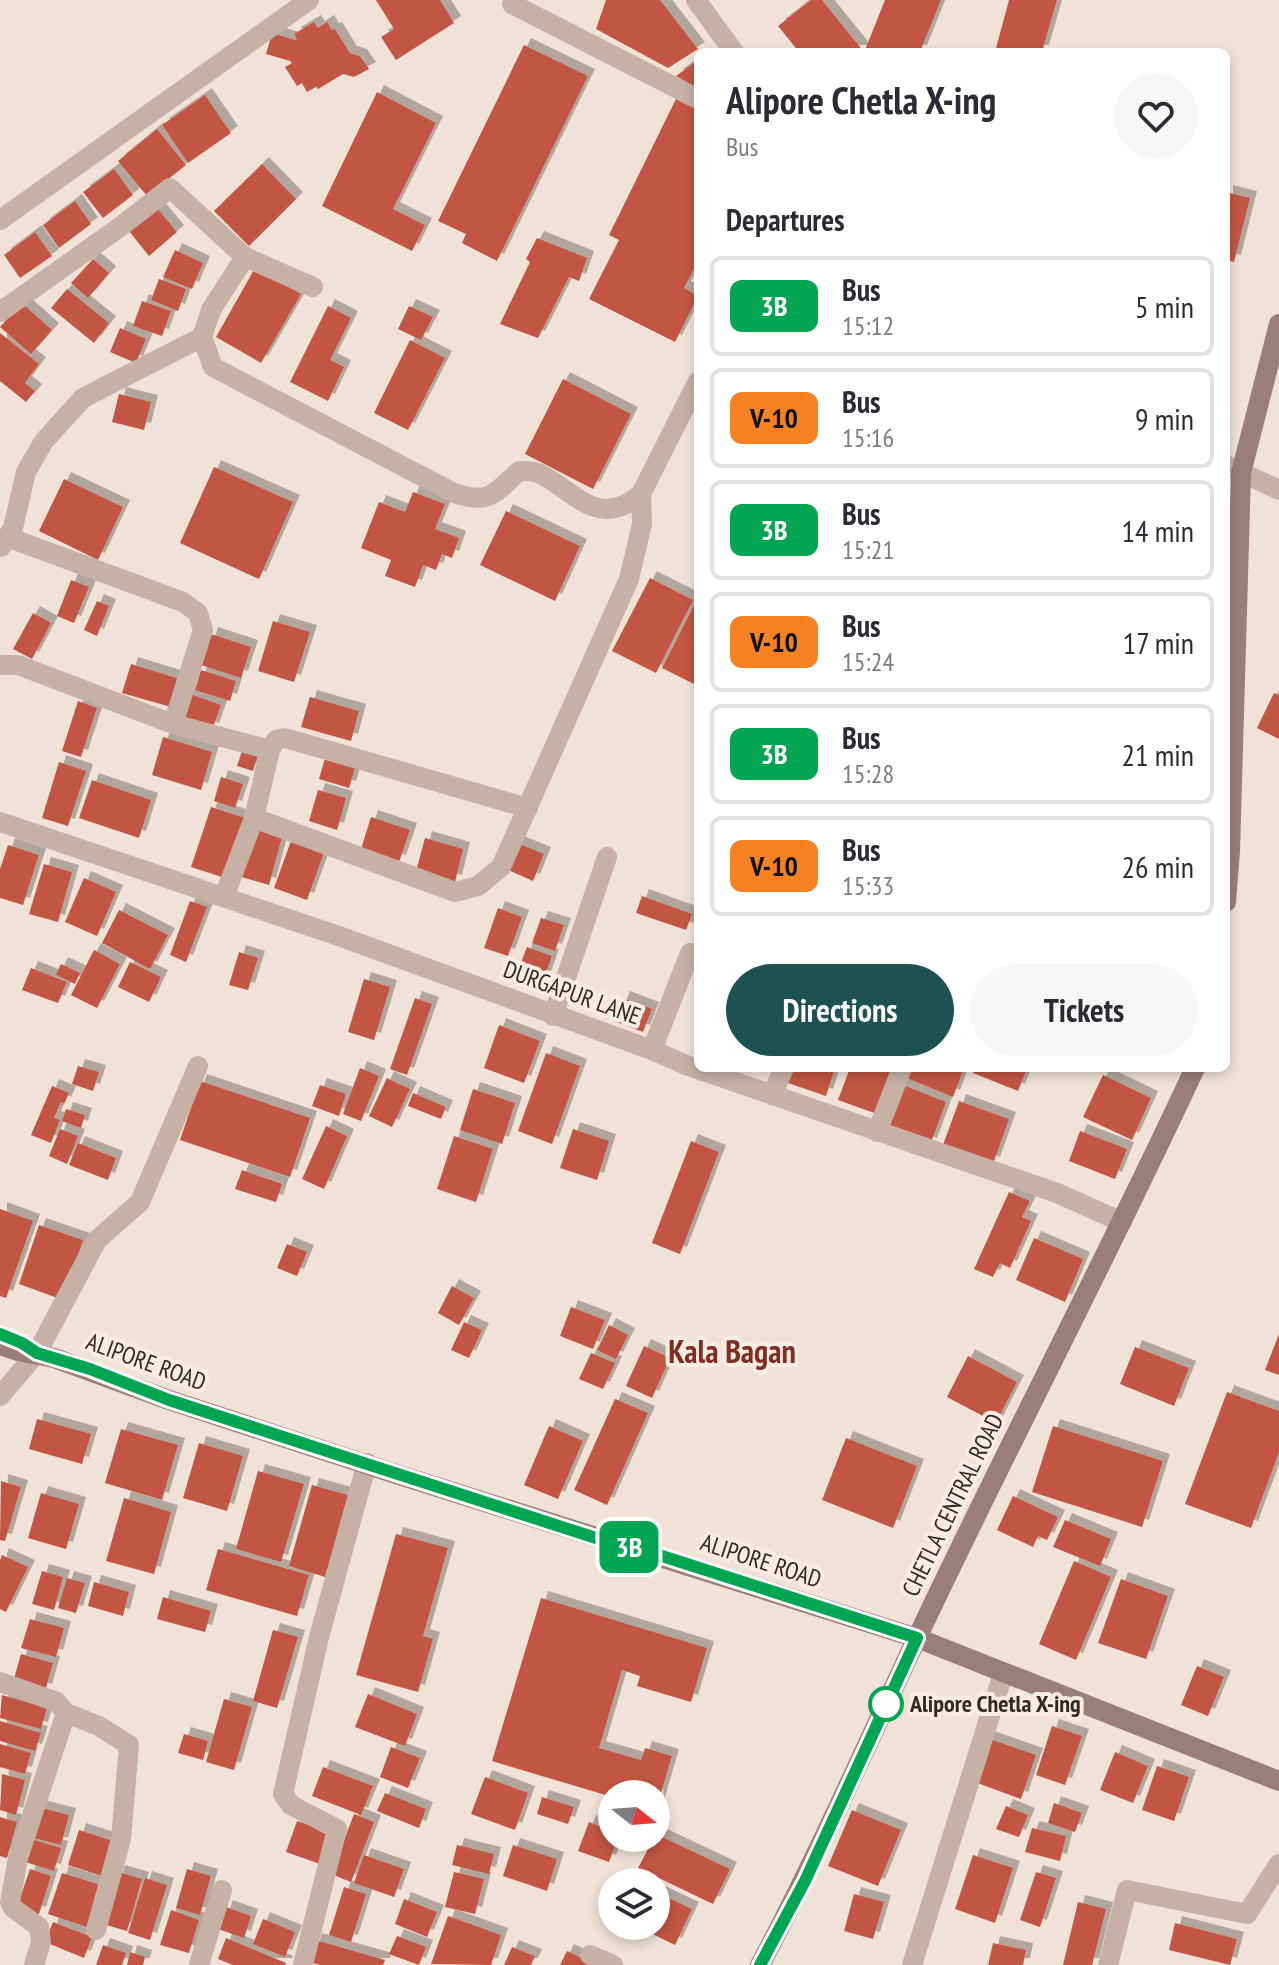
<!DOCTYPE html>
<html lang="en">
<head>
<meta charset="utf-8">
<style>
	body { margin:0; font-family:"PT Sans Narrow",sans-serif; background:#f7f7f7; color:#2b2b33; height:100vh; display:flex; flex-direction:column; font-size:30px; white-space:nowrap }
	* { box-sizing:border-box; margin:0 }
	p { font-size:26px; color:#7c7c81 }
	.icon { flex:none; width:44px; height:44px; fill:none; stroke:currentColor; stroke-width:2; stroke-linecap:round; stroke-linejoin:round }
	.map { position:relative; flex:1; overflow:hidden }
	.drawer { position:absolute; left:694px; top:48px; width:536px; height:1024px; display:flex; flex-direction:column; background:#fff; border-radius:12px; box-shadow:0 4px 12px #0003 }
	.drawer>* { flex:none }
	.badge { padding:0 16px; border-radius:12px; font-size:28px; line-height:52px }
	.needle { width:52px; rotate:107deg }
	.buttons { position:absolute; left:598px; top:1780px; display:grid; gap:16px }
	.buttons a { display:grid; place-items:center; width:72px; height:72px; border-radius:50%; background:#fff; box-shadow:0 4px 12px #0003; font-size:40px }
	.map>.badge { position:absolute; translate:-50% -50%; box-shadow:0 0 0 4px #fff }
	h2 { padding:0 32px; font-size:30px; line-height:72px }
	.round { display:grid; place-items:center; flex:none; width:84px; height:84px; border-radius:42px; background:#f7f7f7 }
	.overview { display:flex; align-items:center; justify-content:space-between; height:136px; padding:0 32px }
	h1 { font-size:38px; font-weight:700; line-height:60px }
	.primary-button { display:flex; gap:16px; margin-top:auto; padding:16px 32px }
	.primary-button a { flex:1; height:92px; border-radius:48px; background:#1d5250; color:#fff; font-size:32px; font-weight:700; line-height:92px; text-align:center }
	.primary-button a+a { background:#f7f7f7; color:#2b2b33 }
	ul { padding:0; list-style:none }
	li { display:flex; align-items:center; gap:24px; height:100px; margin:0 16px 12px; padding:0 16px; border:4px solid #e1e1e2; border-radius:12px }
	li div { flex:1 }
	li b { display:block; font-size:30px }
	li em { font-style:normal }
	li .badge { min-width:88px; font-weight:700; text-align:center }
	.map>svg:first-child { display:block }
	.building { fill:#c25643; filter:url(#shadow) }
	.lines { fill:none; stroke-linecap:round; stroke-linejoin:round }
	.minor { stroke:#c7b1a4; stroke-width:20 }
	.tertiary { stroke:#c7b1a4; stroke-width:20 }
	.secondary { stroke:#9a7f76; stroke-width:20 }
	.line-casing { stroke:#fff; stroke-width:18 }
	.line { stroke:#00a651; stroke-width:12 }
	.stop-dot { fill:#fff; stroke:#00a651; stroke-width:4 }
	.labels { text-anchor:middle; stroke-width:8; stroke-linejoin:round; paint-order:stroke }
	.street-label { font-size:24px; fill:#322825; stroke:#f8ece3 }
	.stop-label { font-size:24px; font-weight:bold; fill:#322825; stroke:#f8ece3; text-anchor:start }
	.district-label { font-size:32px; font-weight:bold; fill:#7e2f21; stroke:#f8ece3 }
</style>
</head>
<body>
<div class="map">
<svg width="1279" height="1965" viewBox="0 0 1279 1965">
	<defs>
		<filter id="shadow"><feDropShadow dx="7" dy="-7" stdDeviation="0" flood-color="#0004"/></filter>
	</defs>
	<rect width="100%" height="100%" fill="#f0e2d7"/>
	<g class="building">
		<path d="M376,0h64l14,23 -58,37 -15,-23 13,-8z"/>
		<path d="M606,0h54l38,49 -30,19 -72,-39z"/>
		<path d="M811,0h11l42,52h-65l-21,-26z"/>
		<path d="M885,0h56l-21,52 -55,-2z"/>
		<path d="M1009,0h48l-15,52h-47z"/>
		<path d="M314,22l4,6 9,-6 5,8 3,-1 15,24 10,3 9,13 -15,8 -11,-3 -25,15 -2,-2 -9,5 -5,-9 -5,3 -12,-19 7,-4 -2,-2 -24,-7 6,-21 23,7 2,-1 -3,-5z"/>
		<path d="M524,45l64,31 -91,185 -35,-18 4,-9 -28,-13z"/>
		<path d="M698,60v29l-22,-13z"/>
		<path d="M377,92l59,31 -43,86 32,16 -13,26 -90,-45z"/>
		<path d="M205,95l26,38 -43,30 -26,-38z"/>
		<path d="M676,99l22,11v84l-2,4 2,1v62l-14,27 14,8 -23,46 -86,-43 30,-59 -10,-5z"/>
		<path d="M157,129l29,36 -39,31 -29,-35z"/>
		<path d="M262,164l34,35 -47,47 -35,-35z"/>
		<path d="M114,169l19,26 -30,23 -20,-26z"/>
		<path d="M1226,192l24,6 -16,64 -8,-2z"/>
		<path d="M75,201l16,23 -32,24 -16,-23z"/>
		<path d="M157,208l20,24 -28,24 -20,-25z"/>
		<path d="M35,232l17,24 -32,22 -16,-23z"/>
		<path d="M537,238l50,20 -8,23 -10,-4 -31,61 -38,-14 30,-62 -4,-3z"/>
		<path d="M175,250l28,13 -11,26 -29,-12z"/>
		<path d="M93,259l16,14 -21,25 -17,-15z"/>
		<path d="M255,268l46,26 -40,69 -45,-26z"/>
		<path d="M159,279l27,10 -8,22 -27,-11z"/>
		<path d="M67,289l42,34 -15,20 -43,-35z"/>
		<path d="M142,301l29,10 -9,25 -29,-10z"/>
		<path d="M22,303l30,27 -21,24 -31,-27z"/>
		<path d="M328,306l23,12 -21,42 14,7 -16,34 -38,-19z"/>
		<path d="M409,306l24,11 -12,23 -23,-11z"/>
		<path d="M120,328l26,11 -10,24 -26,-11z"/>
		<path d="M0,333l39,31 -14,19 10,8 -9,11 -26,-21z"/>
		<path d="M410,340l35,18 -37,72 -34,-17z"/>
		<path d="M563,379l68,35 -38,75 -68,-35z"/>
		<path d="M119,394l32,8 -7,28 -32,-8z"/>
		<path d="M214,467l79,35 -34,77 -79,-36z"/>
		<path d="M64,479l59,28 -25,53 -59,-29z"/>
		<path d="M413,492l32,12 -10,25 24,9 -7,20 -10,-4 -6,16 -13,-5 -8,22 -30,-11 6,-16 -30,-12 18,-46 26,10z"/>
		<path d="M506,511l74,35 -25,55 -75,-36z"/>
		<path d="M650,578l43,22 -37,73 -44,-22z"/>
		<path d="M71,580l18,7 -15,36 -17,-7z"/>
		<path d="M698,597v89l-36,-18z"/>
		<path d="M97,601l12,5 -12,30 -13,-6z"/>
		<path d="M33,613l18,10 -19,36 -19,-10z"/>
		<path d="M273,621l37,11 -16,50 -36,-11z"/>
		<path d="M211,634l40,13 -10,31 -40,-13z"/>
		<path d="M131,664l49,15 -9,28 -49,-14z"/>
		<path d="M201,670l35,11 -6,20 -35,-11z"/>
		<path d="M185,692l36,13 -9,25 -36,-13z"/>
		<path d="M1274,693l5,2v44l-22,-11z"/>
		<path d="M310,697l49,14 -8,30 -50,-14z"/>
		<path d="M78,701l19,7 -16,49 -19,-6z"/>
		<path d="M163,737l49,15 -11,38 -49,-15z"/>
		<path d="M244,745l16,4 -7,22 -16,-5z"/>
		<path d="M326,755l30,9 -7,24 -30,-9z"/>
		<path d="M59,762l27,9 -18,55 -26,-8z"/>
		<path d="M221,777l22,7 -8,24 -21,-7z"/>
		<path d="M92,780l59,20 -12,38 -60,-20z"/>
		<path d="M318,790l28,8 -9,32 -28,-9z"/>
		<path d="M211,807l37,12 -20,60 -37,-12z"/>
		<path d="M371,817l39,13 -11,32 -38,-13z"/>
		<path d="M252,829l30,8 -13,48 -31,-9z"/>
		<path d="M292,838l33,12 -18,50 -33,-12z"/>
		<path d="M425,838l38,11 -8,33 -39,-11z"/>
		<path d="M517,843l27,11 -11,27 -27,-12z"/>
		<path d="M8,845l31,10 -16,50 -23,-7v-29z"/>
		<path d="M44,864l28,8 -14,50 -29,-8z"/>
		<path d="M84,878l32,14 -19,44 -32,-14z"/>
		<path d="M642,896l50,18 -6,16 -50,-17z"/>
		<path d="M190,901l17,6 -21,55 -16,-7z"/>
		<path d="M498,908l24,9 -14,39 -24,-8z"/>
		<path d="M119,910l49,25 -18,34 -48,-26z"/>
		<path d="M541,918l23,7 -9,26 -23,-8z"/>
		<path d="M527,947l25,9 -13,36 -26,-9z"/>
		<path d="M94,950l26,14 -23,44 -26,-13z"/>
		<path d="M239,952l19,6 -10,32 -19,-5z"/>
		<path d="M130,962l31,15 -12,25 -31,-15z"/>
		<path d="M61,964l19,9 -5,11 -19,-9z"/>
		<path d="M31,968l36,14 -9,21 -36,-13z"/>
		<path d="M364,979l26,8 -16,53 -26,-8z"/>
		<path d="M415,998l17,6 -25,71 -17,-6z"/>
		<path d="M623,998l29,11 -9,23 -29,-11z"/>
		<path d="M499,1025l41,16 -16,42 -40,-15z"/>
		<path d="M546,1053l34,13 -28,78 -34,-13z"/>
		<path d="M78,1066l21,6 -6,19 -21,-7z"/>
		<path d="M360,1068l19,8 -18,45 -18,-7z"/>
		<path d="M790,1068h45l-9,28 -41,-14z"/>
		<path d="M850,1068h33l10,3 -16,43 -39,-14z"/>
		<path d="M911,1068h53l-11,29 -46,-19z"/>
		<path d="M975,1068h52l-9,23 -45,-18z"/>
		<path d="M1103,1075l48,23 -19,42 -49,-23z"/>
		<path d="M387,1078l23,11 -18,38 -23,-11z"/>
		<path d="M200,1081l110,37 -20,59 -110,-37z"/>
		<path d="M898,1083l48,19 -16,43 -48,-18z"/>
		<path d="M320,1085l26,9 -7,22 -27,-10z"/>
		<path d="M52,1086l17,7 -5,11 -3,-2 -7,16 6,2 -9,23 -20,-8z"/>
		<path d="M473,1089l42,14 -13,41 -42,-14z"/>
		<path d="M413,1093l33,14 -5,12 -33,-13z"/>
		<path d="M959,1101l50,18 -16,45 -50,-19z"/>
		<path d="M66,1109l19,6 -4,13 -19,-7z"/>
		<path d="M326,1126l21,10 -23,53 -22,-10z"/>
		<path d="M60,1129l18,7 -11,28 -18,-8z"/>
		<path d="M573,1129l36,12 -12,39 -37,-12z"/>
		<path d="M1080,1131l47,18 -12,30 -46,-18z"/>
		<path d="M454,1136l39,13 -17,53 -39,-13z"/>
		<path d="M691,1141l28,11 -39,102 -28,-11z"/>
		<path d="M78,1143l38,15 -8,22 -39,-15z"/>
		<path d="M242,1170l40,14 -6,18 -41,-13z"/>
		<path d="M1009,1192l21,9 -8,16 9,4 -21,47 -10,-5 -7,14 -19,-8z"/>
		<path d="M0,1209l33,12 -27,77 -6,-2z"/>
		<path d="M39,1225l44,15 -20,60 -44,-16z"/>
		<path d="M1034,1238l49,21 -18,43 -49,-22z"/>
		<path d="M287,1244l20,8 -10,24 -20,-8z"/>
		<path d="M452,1286l22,12 -15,27 -21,-12z"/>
		<path d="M571,1307l34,13 -12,29 -33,-13z"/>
		<path d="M464,1322l18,8 -13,28 -18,-8z"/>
		<path d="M609,1325l19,10 -12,24 -19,-9z"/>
		<path d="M1279,1334v41l-14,-5z"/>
		<path d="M644,1346l26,12 -18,40 -26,-12z"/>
		<path d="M1135,1347l54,21 -15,38 -54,-22z"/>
		<path d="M591,1353l24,10 -12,26 -24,-10z"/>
		<path d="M968,1356l49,26 -21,41 -49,-26z"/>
		<path d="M1227,1392l52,19v41l-28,76 -66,-24z"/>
		<path d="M615,1399l33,14 -41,92 -33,-15z"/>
		<path d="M37,1419l54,15 -9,30 -53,-15z"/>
		<path d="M549,1426l34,15 -25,58 -34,-14z"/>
		<path d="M1053,1426l110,35 -21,66 -110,-35z"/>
		<path d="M121,1429l57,16 -16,55 -57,-17z"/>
		<path d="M846,1438l71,28 -24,62 -71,-28z"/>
		<path d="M199,1443l44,13 -16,55 -44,-13z"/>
		<path d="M258,1471l46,13 -23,78 -45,-13z"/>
		<path d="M1,1481l20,6 -16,54 -5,-1z"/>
		<path d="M312,1485l36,10 -23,82 -36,-11z"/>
		<path d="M41,1493l38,11 -13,45 -38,-11z"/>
		<path d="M1013,1496l45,21 -11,23 -9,-4 -5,11 -36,-17z"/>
		<path d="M124,1498l47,14 -17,62 -48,-13z"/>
		<path d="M1065,1520l46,19 -11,27 -47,-19z"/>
		<path d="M396,1534l52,14 -25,88 10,3 -15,53 -62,-17z"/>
		<path d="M218,1549l91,26 -12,41 -91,-26z"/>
		<path d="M2,1555l26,12 -22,45 -6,-3v-49z"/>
		<path d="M1074,1561l37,16 -35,83 -37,-16z"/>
		<path d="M42,1571l21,6 -9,33 -22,-6z"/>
		<path d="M67,1578l18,5 -9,30 -18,-5z"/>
		<path d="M1121,1579l47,17 -22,63 -48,-16z"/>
		<path d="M94,1582l35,10 -6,24 -35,-10z"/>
		<path d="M163,1597l48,14 -6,21 -48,-13z"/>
		<path d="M541,1598l166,50 -16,54 -54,-16 3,-10 -18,-6 -23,78 42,12 4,-12 27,8 -15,51 -1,-13h-44v3l-120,-36z"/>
		<path d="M30,1619l34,9 -8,29 -35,-9z"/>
		<path d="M273,1630l25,7 -21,71 -24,-7z"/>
		<path d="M21,1654l32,9 -8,28 -32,-9z"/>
		<path d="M1197,1666l27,11 -16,39 -27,-11z"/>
		<path d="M368,1694l49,20 -12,32 -50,-19z"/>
		<path d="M2,1695l45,13 -6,21 -41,-11z"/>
		<path d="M224,1699l28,8 -18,63 -28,-8z"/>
		<path d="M0,1721l41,12 -6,18 -35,-10z"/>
		<path d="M1052,1726l30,10 -17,49 -29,-10z"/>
		<path d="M184,1734l24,7 -5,19 -25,-7z"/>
		<path d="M987,1738l49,17 -15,44 -49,-18z"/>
		<path d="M0,1744l31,9 -6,21 -25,-7z"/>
		<path d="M391,1747l29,11 -12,30 -28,-11z"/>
		<path d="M1115,1752l33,14 -15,37 -33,-13z"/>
		<path d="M1157,1766l32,11 -15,44 -32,-11z"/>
		<path d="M323,1767l50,19 -12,29 -49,-19z"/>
		<path d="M2,1774l23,6 -9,35 -16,-5z"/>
		<path d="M485,1777l43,16 -13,37 -44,-16z"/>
		<path d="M385,1793l41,16 -7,19 -42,-17z"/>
		<path d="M542,1797l32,10 -6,17 -31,-10z"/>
		<path d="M1054,1803l28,10 -7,19 -27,-9z"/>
		<path d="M1006,1806l22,9 -9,22 -23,-8z"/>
		<path d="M38,1807l31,8 -8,30 -31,-8z"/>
		<path d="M852,1810l49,20 -23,56 -50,-20z"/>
		<path d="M354,1814l20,8 -23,60 -20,-8z"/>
		<path d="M0,1817l17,5 -10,36 -7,-2z"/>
		<path d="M297,1821l34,11 -11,32 -34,-12z"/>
		<path d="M589,1822l23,9v7h6l-9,24 -31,-11z"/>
		<path d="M1032,1828l34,8 -6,25 -35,-9z"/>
		<path d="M79,1830l37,12 -11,35 -37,-12z"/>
		<path d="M656,1834l74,35 -17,35 -75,-36z"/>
		<path d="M28,1838l33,10 -7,23 -32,-10z"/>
		<path d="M457,1845l37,9 -5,20 -37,-9z"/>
		<path d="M513,1845l44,14 -10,32 -44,-15z"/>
		<path d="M364,1855l40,14 -10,28 -40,-14z"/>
		<path d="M973,1855l40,13 -18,55 -40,-14z"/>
		<path d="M30,1869l21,7 -12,38 -22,-7z"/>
		<path d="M187,1869l24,7 -11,39 -24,-7z"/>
		<path d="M118,1872l24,7 -15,52 -24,-7z"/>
		<path d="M454,1872l30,7 -9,35 -30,-7z"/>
		<path d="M1036,1872l20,6 -16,49 -20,-7z"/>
		<path d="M62,1873l42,13 -14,42 -42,-14z"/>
		<path d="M145,1878l22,7 -17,55 -22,-7z"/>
		<path d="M344,1887l22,7 -15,48 -22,-7z"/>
		<path d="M656,1892l36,17 -17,36 -39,-19h20z"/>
		<path d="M854,1894l30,8 -11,37 -29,-8z"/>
		<path d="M404,1899l33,13 -10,25 -32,-13z"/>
		<path d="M1078,1902l28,7 -14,56h-29z"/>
		<path d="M226,1907l25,9 -7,22 -26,-9z"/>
		<path d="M171,1910l28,10 -10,33 -29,-8z"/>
		<path d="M448,1916l53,19 -10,30 -60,-1z"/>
		<path d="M263,1919l32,13 -10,25 -32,-13z"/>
		<path d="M53,1922l39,15 -8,21 -39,-16z"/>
		<path d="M1175,1923l62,16 -7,26 -61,-15z"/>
		<path d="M397,1936l29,11 -7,18 -30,-11z"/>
		<path d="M226,1938l60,25 -1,2h-52l-15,-6z"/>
		<path d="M315,1940l70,20 -2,5h-63l-11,-3z"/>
		<path d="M993,1943l33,7 -3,15h-35z"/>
		<path d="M103,1945l23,8 -4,12h-26z"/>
		<path d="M512,1947l23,9 -4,9h-27z"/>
		<path d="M567,1951l30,14h-37z"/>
		<path d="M130,1952l15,5 -2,8h-16z"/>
	</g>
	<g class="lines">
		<g class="minor">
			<path d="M696,0l38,52"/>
			<path d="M512,4l186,95"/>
			<path d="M0,220l309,-220"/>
			<path d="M313,287l-68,-30 -34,53 -9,27 11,30 241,126c36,12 40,1 65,-22 6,0 14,0 19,2 37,17 59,58 103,21l57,-113"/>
			<path d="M0,312l120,-85 50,-39 75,69"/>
			<path d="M1226,465l53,25"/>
			<path d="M7,537l176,65 15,11 5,17 -30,94"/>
			<path d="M1,547l12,-19 13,-56 18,-31 39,-43 119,-61"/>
			<path d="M0,665h18l155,59 97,26"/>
			<path d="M254,818l201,74 23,-6 23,-19 128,-288 13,-55 -1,-30"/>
			<path d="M0,822l336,113 316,115 34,15 371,128 65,29"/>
			<path d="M224,897l30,-79 16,-68 6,-10 9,-2 243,70"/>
			<path d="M553,1016l54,-159"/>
			<path d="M652,1050l38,-97"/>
			<path d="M772,1095l12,-27"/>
			<path d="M877,1132l25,-64"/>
			<path d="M37,1353l60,-113 43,-38 58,-136"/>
			<path d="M0,1682l57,20 9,11 33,13 30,19 -8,94 -25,91"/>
			<path d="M590,1955l23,10"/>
			<path d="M34,1965l7,-23 -2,-15 -26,-19 -3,-6 8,-44 48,-145"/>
			<path d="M199,1965l23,-75"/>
			<path d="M303,1965l34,-136 -46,-24 -8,-11 36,-157 48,-174"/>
			<path d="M912,1965l91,-291"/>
			<path d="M1108,1965l19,-75 120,24 32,-50"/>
		</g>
		<path class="tertiary" d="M0,1396l37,-43"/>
		<g class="secondary">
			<path d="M1226,902l4,-51 11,-378 38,-149"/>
			<path d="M0,1345l18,6 36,7 115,42 230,75 518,163 362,143"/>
			<path d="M760,1965c57,-107 105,-217 157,-327 90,-191 189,-378 278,-570"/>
		</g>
	</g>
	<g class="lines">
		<g class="line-casing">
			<path id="line" d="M0,1334l22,9 15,10 53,16 79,31 430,139 60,16 258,83 -112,243 -45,84"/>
		</g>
		<use href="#line" class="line"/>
	</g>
	<circle class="stop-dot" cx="886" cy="1704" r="16"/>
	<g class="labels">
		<g class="street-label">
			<text transform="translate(572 993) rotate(20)" y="8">DURGAPUR LANE</text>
			<text transform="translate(146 1362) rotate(20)" y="8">ALIPORE ROAD</text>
			<text transform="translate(953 1505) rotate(-64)" y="8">CHETLA CENTRAL ROAD</text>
			<text transform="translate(761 1561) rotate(18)" y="8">ALIPORE ROAD</text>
		</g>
		<g class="stop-label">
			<text x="910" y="1712">Alipore Chetla X-ing</text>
		</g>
		<g class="district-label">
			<text x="732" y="1363">Kala Bagan</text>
		</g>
	</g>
</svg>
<div class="buttons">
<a><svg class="needle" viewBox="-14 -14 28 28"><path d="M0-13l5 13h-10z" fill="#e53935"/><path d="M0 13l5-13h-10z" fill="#7c7c81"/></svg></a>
<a><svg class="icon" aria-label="layers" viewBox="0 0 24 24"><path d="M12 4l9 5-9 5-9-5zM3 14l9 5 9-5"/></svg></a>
</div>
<b class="badge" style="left:629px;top:1547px;background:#00a651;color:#fff">3B</b>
<section class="drawer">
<div class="overview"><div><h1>Alipore Chetla X-ing</h1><p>Bus</p></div><a class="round"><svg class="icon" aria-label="heart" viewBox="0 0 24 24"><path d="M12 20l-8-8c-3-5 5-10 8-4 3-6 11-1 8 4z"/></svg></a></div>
<h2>Departures</h2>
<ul>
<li><span class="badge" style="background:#00a651;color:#fff">3B</span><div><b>Bus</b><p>15:12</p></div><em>5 min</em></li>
<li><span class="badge" style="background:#f58220;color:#111">V-10</span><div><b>Bus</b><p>15:16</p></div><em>9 min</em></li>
<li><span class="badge" style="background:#00a651;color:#fff">3B</span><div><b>Bus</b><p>15:21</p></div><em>14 min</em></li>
<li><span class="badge" style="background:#f58220;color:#111">V-10</span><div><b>Bus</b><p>15:24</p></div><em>17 min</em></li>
<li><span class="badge" style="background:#00a651;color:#fff">3B</span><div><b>Bus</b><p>15:28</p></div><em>21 min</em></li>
<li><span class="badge" style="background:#f58220;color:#111">V-10</span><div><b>Bus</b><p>15:33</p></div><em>26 min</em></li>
</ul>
<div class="primary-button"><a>Directions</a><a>Tickets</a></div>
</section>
</div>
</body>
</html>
